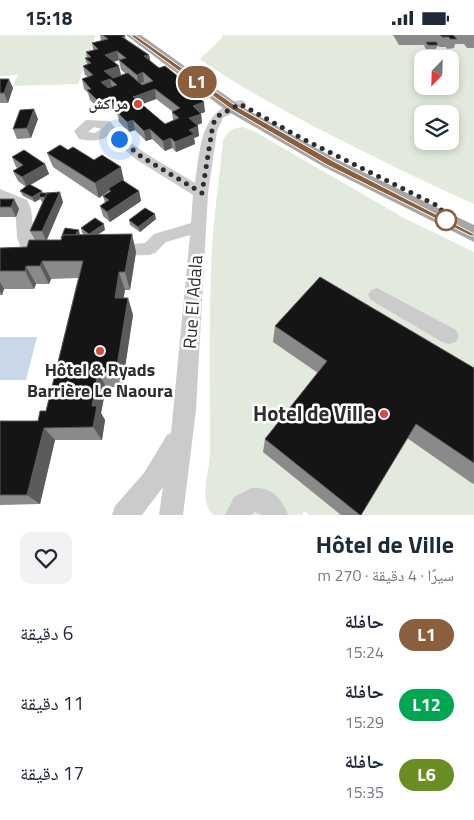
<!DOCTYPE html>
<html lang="ar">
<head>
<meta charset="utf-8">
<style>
	body { margin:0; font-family:"Titillium Web","Noto Naskh Arabic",sans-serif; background:#f2f2f3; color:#1f2937; direction:rtl; height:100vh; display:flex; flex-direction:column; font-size:19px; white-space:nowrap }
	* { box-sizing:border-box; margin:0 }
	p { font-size:16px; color:#747a83 }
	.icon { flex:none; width:28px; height:28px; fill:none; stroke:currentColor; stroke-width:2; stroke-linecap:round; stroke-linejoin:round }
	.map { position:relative; height:480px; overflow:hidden; direction:ltr }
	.panel { display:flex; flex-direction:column; background:#fff; flex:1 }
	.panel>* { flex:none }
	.badge { padding:0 10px; border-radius:16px; font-size:18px; line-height:32px }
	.needle { width:32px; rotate:203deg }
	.buttons { position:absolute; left:414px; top:15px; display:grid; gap:10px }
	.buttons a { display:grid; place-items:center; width:45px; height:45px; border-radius:10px; background:#fff; box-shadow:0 2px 8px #0003; font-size:25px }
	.you { position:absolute; width:25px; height:25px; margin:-12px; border:4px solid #fff; border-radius:50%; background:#1a73e8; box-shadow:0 0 0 8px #1a73e833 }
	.map>.badge { position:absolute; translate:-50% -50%; box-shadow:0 0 0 2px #fff }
	.round { display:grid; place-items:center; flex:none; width:52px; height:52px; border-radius:10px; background:#f2f2f3 }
	.summary { display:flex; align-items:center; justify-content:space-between; height:85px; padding:0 20px }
	h1 { font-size:24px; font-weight:700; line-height:38px }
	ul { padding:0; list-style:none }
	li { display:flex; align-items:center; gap:15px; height:70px; padding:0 20px }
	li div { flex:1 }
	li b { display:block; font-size:19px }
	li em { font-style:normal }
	li .badge { min-width:55px; font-weight:700; text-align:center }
	.status { display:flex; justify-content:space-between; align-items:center; height:35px; padding:0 25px; background:#fff; direction:ltr }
	.status svg { height:14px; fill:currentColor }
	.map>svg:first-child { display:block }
	.green { fill:#e1eadc; fill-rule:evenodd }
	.water { fill:#cad7e9 }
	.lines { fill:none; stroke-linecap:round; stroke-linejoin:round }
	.minor { fill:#cbcbcb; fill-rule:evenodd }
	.major { fill:#a6a6a6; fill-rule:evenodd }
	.wall { fill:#8a8a8a; fill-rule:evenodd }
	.shaded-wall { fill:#5b5b5b }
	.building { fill:#151515; stroke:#5b5b5b; fill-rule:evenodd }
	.line { fill:#8b5e3c; stroke:#fff }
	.walk { stroke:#2e2e2e; stroke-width:5; stroke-dasharray:0 9 }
	.poi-dot { fill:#d94a3c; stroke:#fff; stroke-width:2 }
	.stop-dot { fill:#fff; stroke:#8b5e3c; stroke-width:2.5 }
	.labels { text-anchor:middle; stroke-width:5; stroke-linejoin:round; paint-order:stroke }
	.far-poi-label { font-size:15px; font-weight:bold; fill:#2e2e2e; stroke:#fff; text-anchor:end }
	.street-label { font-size:18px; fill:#2e2e2e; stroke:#fff }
	.poi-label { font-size:18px; font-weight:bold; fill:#2e2e2e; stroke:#fff }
	.near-poi-label { font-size:21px; font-weight:bold; fill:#2e2e2e; stroke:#fff; text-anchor:end }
</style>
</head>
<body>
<div class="status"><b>15:18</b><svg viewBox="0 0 49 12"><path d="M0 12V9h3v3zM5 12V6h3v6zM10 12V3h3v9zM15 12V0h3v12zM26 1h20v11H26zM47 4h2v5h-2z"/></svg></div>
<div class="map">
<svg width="474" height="480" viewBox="0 0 474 480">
	<rect width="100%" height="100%" fill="#fff"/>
	<g class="green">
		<path d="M0,0h96l-18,49 -65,2 5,-11 -18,1z"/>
		<path d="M223,0h251v169c-54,-24 -106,-50 -159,-77 -39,-21 -79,-42 -115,-68l22,-21zM422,24h28v27h-28zM422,79h28v27h-28z"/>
		<path d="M243,92l14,6 147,85 70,34v263h-165l-5,-4 -2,4h-89c-15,-15 -3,-44 -3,-62 0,-61 -1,-122 1,-183 1,-44 8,-87 12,-129 4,-10 9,-13 20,-14z"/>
	</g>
	<path class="water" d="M0,302h37l-11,43h-26z"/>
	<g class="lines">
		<g class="minor">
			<path d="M240,65l4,1 2,3 -2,3 -21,11 -6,13 -9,62 -12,217 -13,105h-24l4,-28 -21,28h-30l3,-9 29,-33 23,-38 4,-2 19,-198 -24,7 -11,11 -6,2 -36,1 -6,-2 -2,-4 2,-4 38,-3 9,-9 37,-11 2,-28 -56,-35 -29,-24c-9,6 -19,5 -29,3l-5,-8 12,-11 24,1c16,25 60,46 85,62 6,-35 4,-72 45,-83zM94,92l7,2 -6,4 -7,-1z"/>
			<path d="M0,154l27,11 4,9 4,35 20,2 2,4 -2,4 -18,3 -15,-5 -5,-15 -2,-30 -15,-7z"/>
			<path d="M377,253l79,42 3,6 -3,6 -7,2 -7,-2 -71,-42 -3,-5 3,-5z"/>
			<path d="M251,453c20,-2 31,10 37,27h-26l-7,-3 -4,3h-26l9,-18z"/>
		</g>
		<path class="major" d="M126,0h15l98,70 97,54 138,66v17l-150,-75 -97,-56z"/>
	</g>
	<g class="wall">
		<path d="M100,0h24l1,1 1,3 23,16 1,6 9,7 41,26v5l5,13 -4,1 1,10 -5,2 2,11 -5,2 1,6 -19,8 -4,-4 -7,3 -13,-12 -6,2 -11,-11 -6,2 -10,-10 -1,-6 -9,-9 -9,3 -10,-10 -2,-7 -4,-4 -2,-10 6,-2 -3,-2 -2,-9 4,-2 -2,-6h2l-1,-6 7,-2 -1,-7 9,-2zM119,25l2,10 4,3 -4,2 -7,-13zM156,64l16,12v1l1,8 -8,4 -23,-20z"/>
		<path d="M393,0h81v13h-7l-3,-4h-9l-1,4 -7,1 -1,-2h-7l-1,-2 -2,4h-10l-2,-3 1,-1h-26z"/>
		<path d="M0,44l13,9 -5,15h-8z"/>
		<path d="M38,84l-7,19 -14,1 -4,-10z"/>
		<path d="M68,115l26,10 45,31 2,10 -31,21 -7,-6 -3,-10 5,-3 -2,-7 6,-3v-2l-10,7 -46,-31 -6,-14z"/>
		<path d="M12,122l33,7 4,10 -19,11 12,6v2l21,9 -16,38h14l19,-5h5l-3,-2 -1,-5 24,2 -8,5 39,17 -6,38h-5l-2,8h5l5,17 -11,72h-16l-5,26 4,7 -3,20h-47l-15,64 -40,1v-84h38l8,-10 32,-133 -27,1 -2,5h-13l-2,5h-30l-2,6h-2v-47l27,-1 8,-7 -5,-9 13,-29h-1l-2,-3 -5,3 -12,-6 -3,-5 6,-4 -8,-6 -5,-10 5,-3 -2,-1z"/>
		<path d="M0,164h14l5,10 -3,8h-16z"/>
		<path d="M156,184l-16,13 -10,-7 -1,-5z"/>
		<path d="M275,291l199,42v115l-1,1 -66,-46 -46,77h-20l-78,-63 2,-13 53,-66 -45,-31z"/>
	</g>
	<g class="shaded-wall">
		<path d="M117,16l2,9 -12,4 -2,-9z"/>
		<path d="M149,20l2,9 -7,-8z"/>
		<path d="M119,31l2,9 -11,4 2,9 -8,3 -3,-9 3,-11z"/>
		<path d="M143,37l1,10 -6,2 -1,-9z"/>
		<path d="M9,44l4,9 -5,15 -4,-10z"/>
		<path d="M155,54l1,10 -21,8 -2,-10z"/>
		<path d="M200,59v9l-5,-8z"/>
		<path d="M107,63l2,9 -9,3 -2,-9z"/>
		<path d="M204,67l1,10 -11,4 -1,-10z"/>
		<path d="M34,74l4,10 -7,19 -4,-10z"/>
		<path d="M201,79l1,9 -12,5 -1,-10z"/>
		<path d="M133,85l2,10 -6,2 -2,-10z"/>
		<path d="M198,91l1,10 -5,2 1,6 -19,8 -1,-10 14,-12z"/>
		<path d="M150,94l2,10 -6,2 -2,-10z"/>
		<path d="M171,103l1,10 -7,3 -2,-10z"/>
		<path d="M45,129l4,10 -22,13 -5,-10z"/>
		<path d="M121,132l3,14 -14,10 -2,-2 1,2 -10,7 -4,-15z"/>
		<path d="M42,156l2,5 -5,1 1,2 -5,3 -3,-5z"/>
		<path d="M139,156l2,10 -31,21 -3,-10z"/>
		<path d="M60,157l3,10 -17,39 -4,-10z"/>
		<path d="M14,164l5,10 -3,8 -5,-10z"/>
		<path d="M155,179l1,5 -16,13 -2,-5z"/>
		<path d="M104,189l1,6 -14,9 -2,-5z"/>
		<path d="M79,195l1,5 -8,5z"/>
		<path d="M132,199l4,18 -6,38 -5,-18z"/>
		<path d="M42,226l9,18 -2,5 -9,-18z"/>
		<path d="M26,231l10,18 -2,5 -9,-18z"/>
		<path d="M119,237l6,18 -4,25 -6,-17z"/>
		<path d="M0,247l4,7 -2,6 -2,-4z"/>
		<path d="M128,263l5,17 -11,72 -6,-15z"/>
		<path d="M98,337l8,15 -5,26 4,7 -3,20 -9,-13 -1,-21z"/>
		<path d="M44,393l11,12 -15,64 -13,-9z"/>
	</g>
	<g class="building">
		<path d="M103,0h21l1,1 -3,1 27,18 -5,1 15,12 6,-2 35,28 -5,1 9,7 -11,4 8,8 -12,4 9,8 -9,4 5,4 -19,8 -4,-4 -8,3 -13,-12 -6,2 -11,-11 -6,2 -10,-10 4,-1 -14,-13 -9,3 -11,-11 4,-1 -9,-10 11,-4 -10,-9 8,-3 -6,-5 6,-1 -5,-5 12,-3 -6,-6 16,-4zM117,16l9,7 -7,2 18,15 6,-3 10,9 -11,4 -14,-12 -15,5 -9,-7 15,-5 -14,-11zM110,44l7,6 -9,3 -7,-6zM155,54l25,19 -8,4 7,6 -14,6 -32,-27z"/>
		<path d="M440,0h13l4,4h-7l-1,-2h-7z"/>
		<path d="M426,7h10l2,3h-10z"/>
		<path d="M0,44h9l-5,14h-4z"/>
		<path d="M34,74l-7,19 -14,1 7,-19z"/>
		<path d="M60,110l8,5 5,-3 21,13 8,-5 19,12 -26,16 -48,-30z"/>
		<path d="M24,115l21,14 -23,13 -9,-6 10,-6 -11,-8z"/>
		<path d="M122,145l17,11 -32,21 -7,-6 9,-6 -6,-4 8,-5 -3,-2z"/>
		<path d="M29,149l13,7 -10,6 -12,-6z"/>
		<path d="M60,157l-18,39h-12l17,-38z"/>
		<path d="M40,158h9h-2l-2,4h-6z"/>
		<path d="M0,164h14l-3,8h-11z"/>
		<path d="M145,173l10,6 -17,13 -9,-7z"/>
		<path d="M95,183l9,6 -15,10 -8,-6z"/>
		<path d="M65,193l14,2 -4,5h-12l-2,3z"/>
		<path d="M132,199l-7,38h-6l-4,26h13l-12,74h-18l-6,34h5l-4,21 -49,1 -17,67h-27v-74h38l2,-10h6l37,-150h-41l-2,5h-14l-1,5h-25v-23l27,-1 2,-7h32l2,-5z"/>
		<path d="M320,242l154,91v95l-58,-39 -55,91h-1l-95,-76 62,-78 -52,-35z"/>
	</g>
	<path class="line" d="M130,0h5l101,71 97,55 141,73v2h-3l-144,-71 -96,-56z"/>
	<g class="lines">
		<path class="walk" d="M119,104l23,18 60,36 11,-69 5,-8 22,-12 63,35 137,68 6,13"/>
	</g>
	<g class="poi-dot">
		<circle cx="138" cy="69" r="5"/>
		<circle cx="100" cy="316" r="5"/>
		<circle cx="384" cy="379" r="5"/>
	</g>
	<circle class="stop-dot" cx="446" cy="185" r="10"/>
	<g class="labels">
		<g class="far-poi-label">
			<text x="128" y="74">مراكش</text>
		</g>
		<g class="street-label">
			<text transform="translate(193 267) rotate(-86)" y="6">Rue El Adala</text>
		</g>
		<g class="poi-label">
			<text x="100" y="341">Hôtel &amp; Ryads<tspan x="100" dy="21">Barrière Le Naoura</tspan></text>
		</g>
		<g class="near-poi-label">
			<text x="374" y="386">Hotel de Ville</text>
		</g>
	</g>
</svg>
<div class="buttons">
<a><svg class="needle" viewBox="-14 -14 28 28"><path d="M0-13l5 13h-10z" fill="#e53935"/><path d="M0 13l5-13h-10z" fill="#747a83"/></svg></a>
<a><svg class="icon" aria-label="layers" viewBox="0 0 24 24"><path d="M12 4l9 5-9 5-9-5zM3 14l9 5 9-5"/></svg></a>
</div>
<div class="you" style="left:119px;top:104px"></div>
<b class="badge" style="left:197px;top:47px;background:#8b5e3c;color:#fff">L1</b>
</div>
<section class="panel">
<div class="summary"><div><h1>Hôtel de Ville</h1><p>سيرًا · 4 دقيقة · 270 m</p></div><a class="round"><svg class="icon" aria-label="heart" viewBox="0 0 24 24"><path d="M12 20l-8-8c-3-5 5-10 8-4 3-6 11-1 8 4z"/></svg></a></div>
<ul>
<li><span class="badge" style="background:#8b5e3c;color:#fff">L1</span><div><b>حافلة</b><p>15:24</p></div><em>6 دقيقة</em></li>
<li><span class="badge" style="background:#00a651;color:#fff">L12</span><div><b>حافلة</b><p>15:29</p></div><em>11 دقيقة</em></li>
<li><span class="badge" style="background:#6b8e23;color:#fff">L6</span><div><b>حافلة</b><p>15:35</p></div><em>17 دقيقة</em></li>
</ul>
</section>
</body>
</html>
